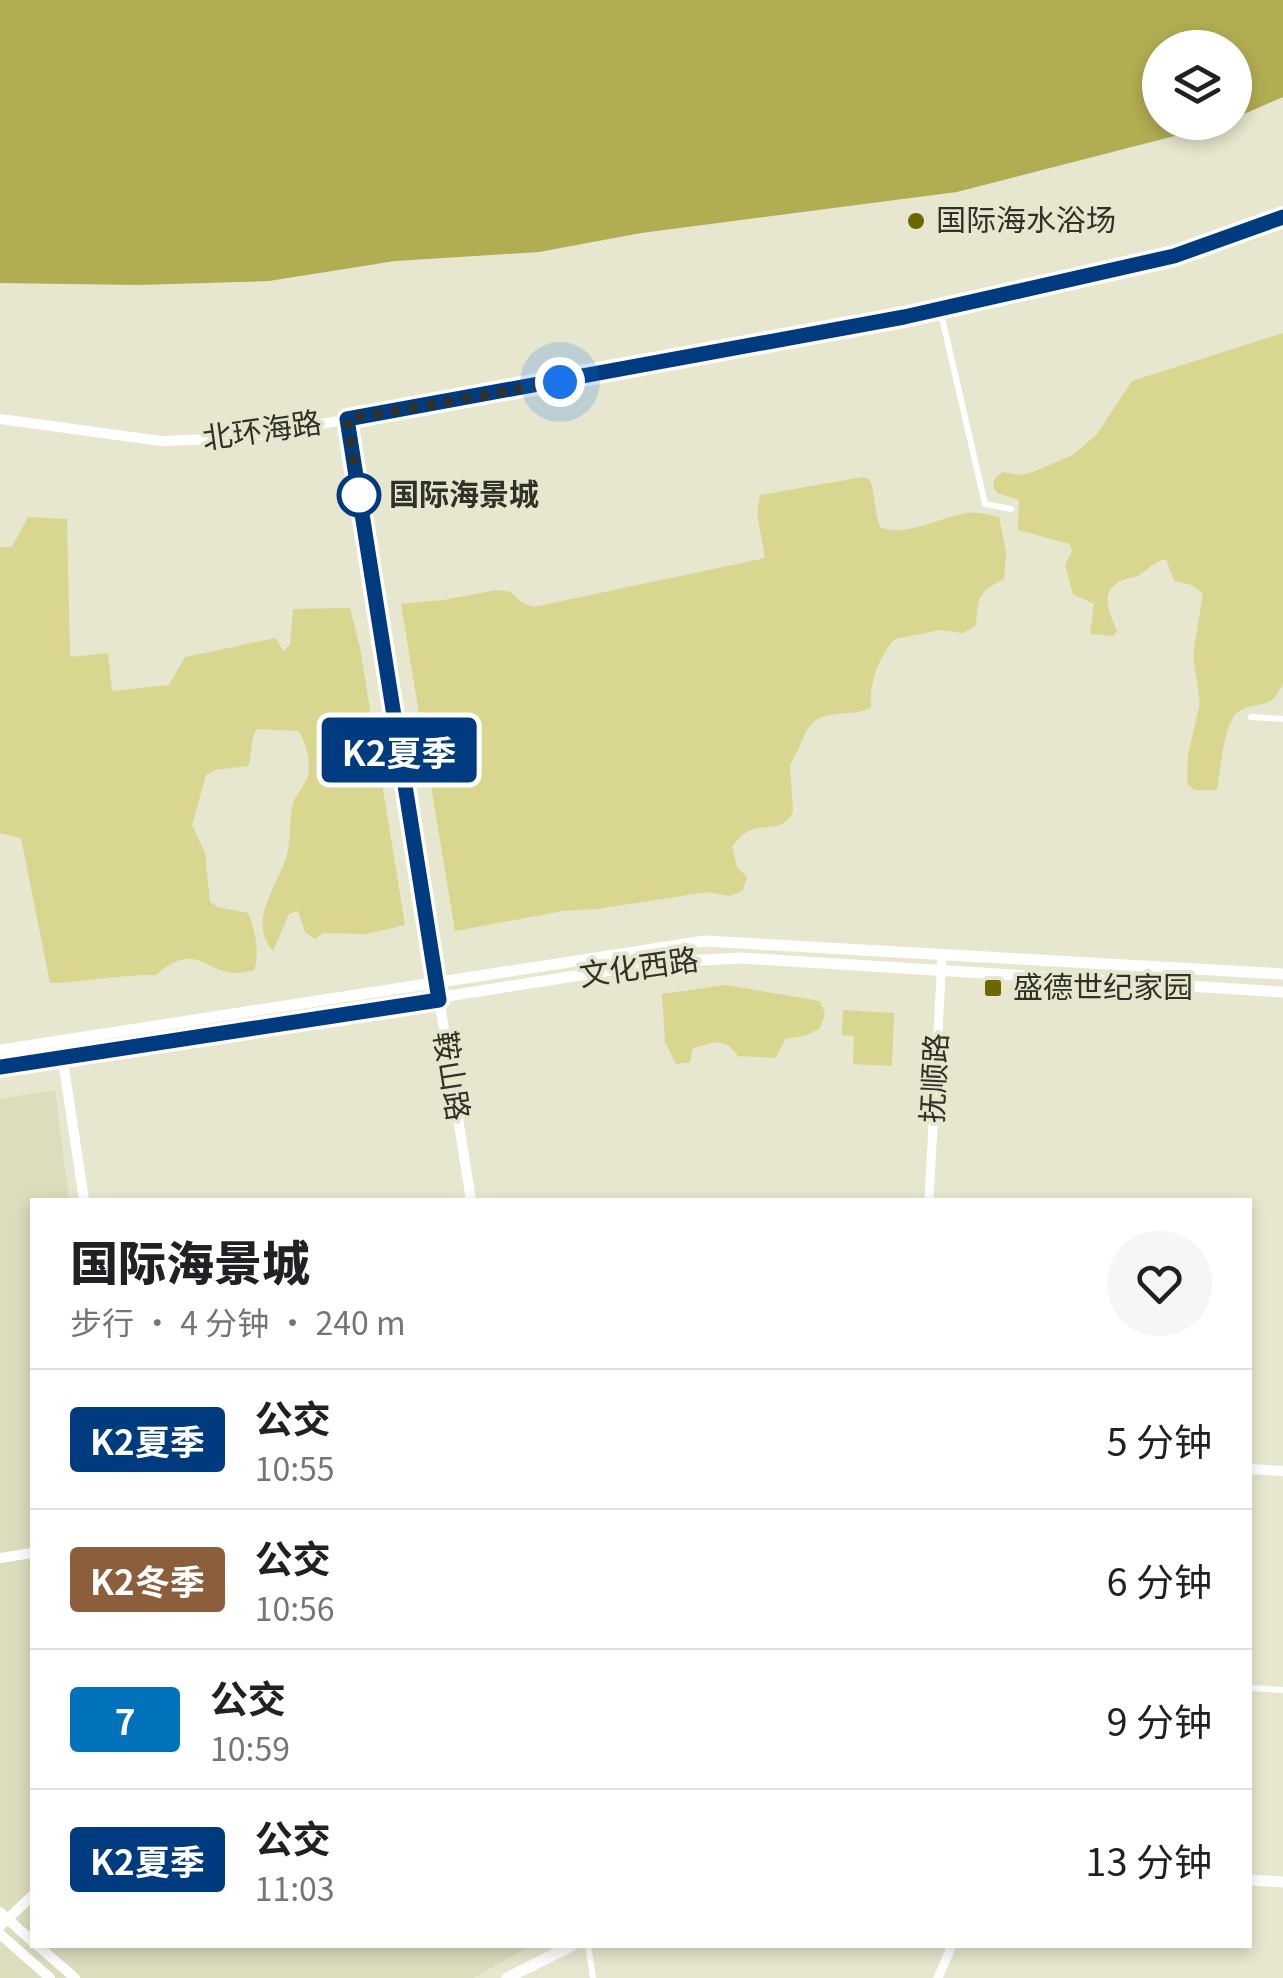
<!DOCTYPE html>
<html lang="zh">
<head>
<meta charset="utf-8">
<style>
	body { margin:0; font-family:Georgia,"Noto Sans SC",serif; background:#f6f6f6; color:#202124; height:100vh; display:flex; flex-direction:column; font-size:38px; white-space:nowrap }
	* { box-sizing:border-box; margin:0 }
	p { font-size:32px; color:#757577 }
	.icon { flex:none; width:55px; height:55px; fill:none; stroke:currentColor; stroke-width:2; stroke-linecap:round; stroke-linejoin:round }
	.map { position:relative; flex:1; overflow:hidden }
	.sheet { position:absolute; left:30px; top:1198px; width:1222px; height:750px; display:flex; flex-direction:column; background:#fff; border-radius:0px; box-shadow:0 5px 15px #0003 }
	.sheet>* { flex:none }
	.badge { padding:0 20px; border-radius:8px; font-size:35px; line-height:65px }
	.buttons { position:absolute; left:1142px; top:30px; display:grid; gap:20px }
	.buttons a { display:grid; place-items:center; width:110px; height:110px; border-radius:50%; background:#fff; box-shadow:0 5px 15px #0003; font-size:50px }
	.you { position:absolute; width:50px; height:50px; margin:-25px; border:8px solid #fff; border-radius:50%; background:#1a73e8; box-shadow:0 0 0 15px #1a73e833 }
	.map>.badge { position:absolute; translate:-50% -50%; box-shadow:0 0 0 5px #fff }
	.round { display:grid; place-items:center; flex:none; width:105px; height:105px; border-radius:52px; background:#f6f6f6 }
	.headline { display:flex; align-items:center; justify-content:space-between; height:170px; padding:0 40px }
	h1 { font-size:48px; font-weight:800; line-height:75px }
	ul { padding:0; list-style:none }
	li { display:flex; align-items:center; gap:30px; height:140px; padding:0 40px; border-top:2px solid #e0e0e0 }
	li div { flex:1 }
	li b { display:block; font-size:38px }
	li em { font-style:normal }
	li .badge { min-width:110px; font-weight:700; text-align:center }
	.map>svg:first-child { display:block }
	.built { fill:#dddcbd }
	.green { fill:#d9d690 }
	.water { fill:#b1ad52 }
	.lines { fill:none; stroke-linecap:round; stroke-linejoin:round }
	.minor { stroke:#fff; stroke-width:6 }
	.tertiary { stroke:#fff; stroke-width:9 }
	.secondary { stroke:#fff; stroke-width:10 }
	.primary { stroke:#fff; stroke-width:11 }
	.line-casing { stroke:#fff; stroke-width:22 }
	.line { stroke:#003b80; stroke-width:15 }
	.walk { stroke:#313127; stroke-width:10; stroke-dasharray:0 18 }
	.poi-dot { fill:#6c6700; stroke:#e7e6ce; stroke-width:4 }
	.stop-dot { fill:#fff; stroke:#003b80; stroke-width:5 }
	.labels { text-anchor:middle; stroke-width:8; stroke-linejoin:round; paint-order:stroke }
	.poi-label { font-size:30px; fill:#313127; stroke:#e7e6ce; text-anchor:start }
	.street-label { font-size:30px; fill:#313127; stroke:#e7e6ce }
	.stop-label { font-size:30px; font-weight:bold; fill:#313127; stroke:#e7e6ce; text-anchor:start }
</style>
</head>
<body>
<div class="map">
<svg width="1283" height="1978" viewBox="0 0 1283 1978">
	<rect width="100%" height="100%" fill="#e7e6ce"/>
	<path class="built" d="M55,1090l14,110h-37v745h500l-59,33h-473v-879z"/>
	<g class="green">
		<path d="M1283,333v350c-12,30 -25,16 -45,29 -14,9 -18,61 -21,78h-22l-7,-5 -1,-7 1,-23 12,-52 -7,-48 10,-62 -14,-9 -15,-3 -8,-22c-12,2 -18,11 -28,17 -5,2 -11,2 -16,4 -24,12 -13,32 -5,51l-4,5 -23,-2 4,-30 -21,-10 -8,-29 7,-14 -2,-7 -52,-14 1,-30 -22,-7 -4,-7 2,-8 8,-6 16,3 14,-3 40,-17 24,-21 35,-53z"/>
		<path d="M863,477l6,2c6,10 5,32 11,48 27,11 59,-10 87,-14 10,-2 21,2 32,4l7,35 -2,27c-27,14 -25,17 -28,46l-13,8 -23,-3 -45,9c-16,16 -26,45 -24,68 -17,12 -47,-1 -62,20 -8,11 -10,25 -19,37l3,48c-9,19 -25,12 -42,18 -8,3 -13,10 -19,16l5,21 10,10 -4,13 -13,6 -23,-4 -110,17 -34,2 -108,20 -54,-327 42,-4 54,-10 14,2 10,10 13,5 231,-49 -8,-45 3,-18z"/>
		<path d="M28,517l39,2 3,138 38,-4 4,38 57,-6 16,-28 91,-19 7,13 7,-6 3,-36 57,-1 10,40 45,277 -38,9 -44,-1 -8,6 -10,-7 -7,-21 -9,3 -16,37c-28,-32 9,-69 15,-101 3,-15 1,-32 5,-47 3,-9 12,-18 15,-27 3,-13 -2,-34 -9,-45l-42,-2c-8,12 -4,24 -9,37l-33,4 -9,5 -14,50 13,28 5,49 8,5 30,6c7,15 12,41 6,57 -48,15 -52,-36 -98,5 -36,-1 -69,7 -106,8l-29,-145 -21,-5v-286h12z"/>
		<path d="M726,985l94,16 5,13 -5,14 -13,7 -22,4 -9,19 -38,-2c-15,-20 -22,-13 -45,-8l-3,14 -14,2 -11,-22 -3,-48z"/>
		<path d="M843,1010l51,3 -2,53 -39,-2 1,-28 -12,-1z"/>
	</g>
	<path class="water" d="M0,0h1283v97l-48,21v-70h-75v74l65,1 -268,69 -316,41 -102,19 -144,9 -126,20 -131,4 -138,-2z"/>
	<g class="lines">
		<g class="minor">
			<path d="M940,309l45,195 26,5"/>
			<path d="M1251,717l32,2"/>
			<path d="M1250,1688l33,2"/>
			<path d="M588,1945l5,33"/>
		</g>
		<g class="tertiary">
			<path d="M929,1200l13,-243"/>
			<path d="M938,1978l14,-33"/>
		</g>
		<g class="secondary">
			<path d="M0,419l161,22 82,-3 591,-106 341,-76 108,-39"/>
			<path d="M347,419l124,781"/>
			<path d="M60,1041l24,159"/>
			<path d="M1250,1469l33,2"/>
			<path d="M0,1558l32,-5"/>
			<path d="M0,1912l32,29"/>
			<path d="M0,1926l32,-30"/>
			<path d="M0,1934l50,44"/>
			<path d="M37,1945l38,33"/>
		</g>
		<g class="primary">
			<path d="M0,1050l705,-109 578,33"/>
			<path d="M0,1067l663,-105 79,-4 541,34"/>
			<path d="M1250,1880l33,2"/>
			<path d="M507,1978l66,-33"/>
		</g>
	</g>
	<g class="lines">
		<g class="line-casing">
			<path id="line" d="M0,1067l439,-67 -92,-581 557,-102 270,-61 109,-39"/>
		</g>
		<use href="#line" class="line"/>
		<path class="walk" d="M359,495l-12,-76 213,-37"/>
	</g>
	<g class="poi-dot">
		<circle cx="916" cy="221" r="10"/>
		<rect x="983" y="978" width="20" height="20" rx="5"/>
	</g>
	<circle class="stop-dot" cx="359" cy="495" r="20"/>
	<g class="labels">
		<g class="poi-label">
			<text x="936" y="231">国际海水浴场</text>
			<text x="1013" y="998">盛德世纪家园</text>
		</g>
		<g class="street-label">
			<text transform="translate(262 431) rotate(-8)" y="10">北环海路</text>
			<text transform="translate(639 968) rotate(-8)" y="10">文化西路</text>
			<text transform="translate(451 1076) rotate(81)" y="10">鞍山路</text>
			<text transform="translate(935 1078) rotate(-87)" y="10">抚顺路</text>
		</g>
		<g class="stop-label">
			<text x="389" y="505">国际海景城</text>
		</g>
	</g>
</svg>
<div class="buttons">
<a><svg class="icon" aria-label="layers" viewBox="0 0 24 24"><path d="M12 4l9 5-9 5-9-5zM3 14l9 5 9-5"/></svg></a>
</div>
<div class="you" style="left:560px;top:382px"></div>
<b class="badge" style="left:399px;top:750px;background:#003b80;color:#fff">K2夏季</b>
<section class="sheet">
<div class="headline"><div><h1>国际海景城</h1><p>步行 · 4 分钟 · 240 m</p></div><a class="round"><svg class="icon" aria-label="heart" viewBox="0 0 24 24"><path d="M12 20l-8-8c-3-5 5-10 8-4 3-6 11-1 8 4z"/></svg></a></div>
<ul>
<li><span class="badge" style="background:#003b80;color:#fff">K2夏季</span><div><b>公交</b><p>10:55</p></div><em>5 分钟</em></li>
<li><span class="badge" style="background:#8b5e3c;color:#fff">K2冬季</span><div><b>公交</b><p>10:56</p></div><em>6 分钟</em></li>
<li><span class="badge" style="background:#0072bc;color:#fff">7</span><div><b>公交</b><p>10:59</p></div><em>9 分钟</em></li>
<li><span class="badge" style="background:#003b80;color:#fff">K2夏季</span><div><b>公交</b><p>11:03</p></div><em>13 分钟</em></li>
</ul>
</section>
</div>
</body>
</html>
